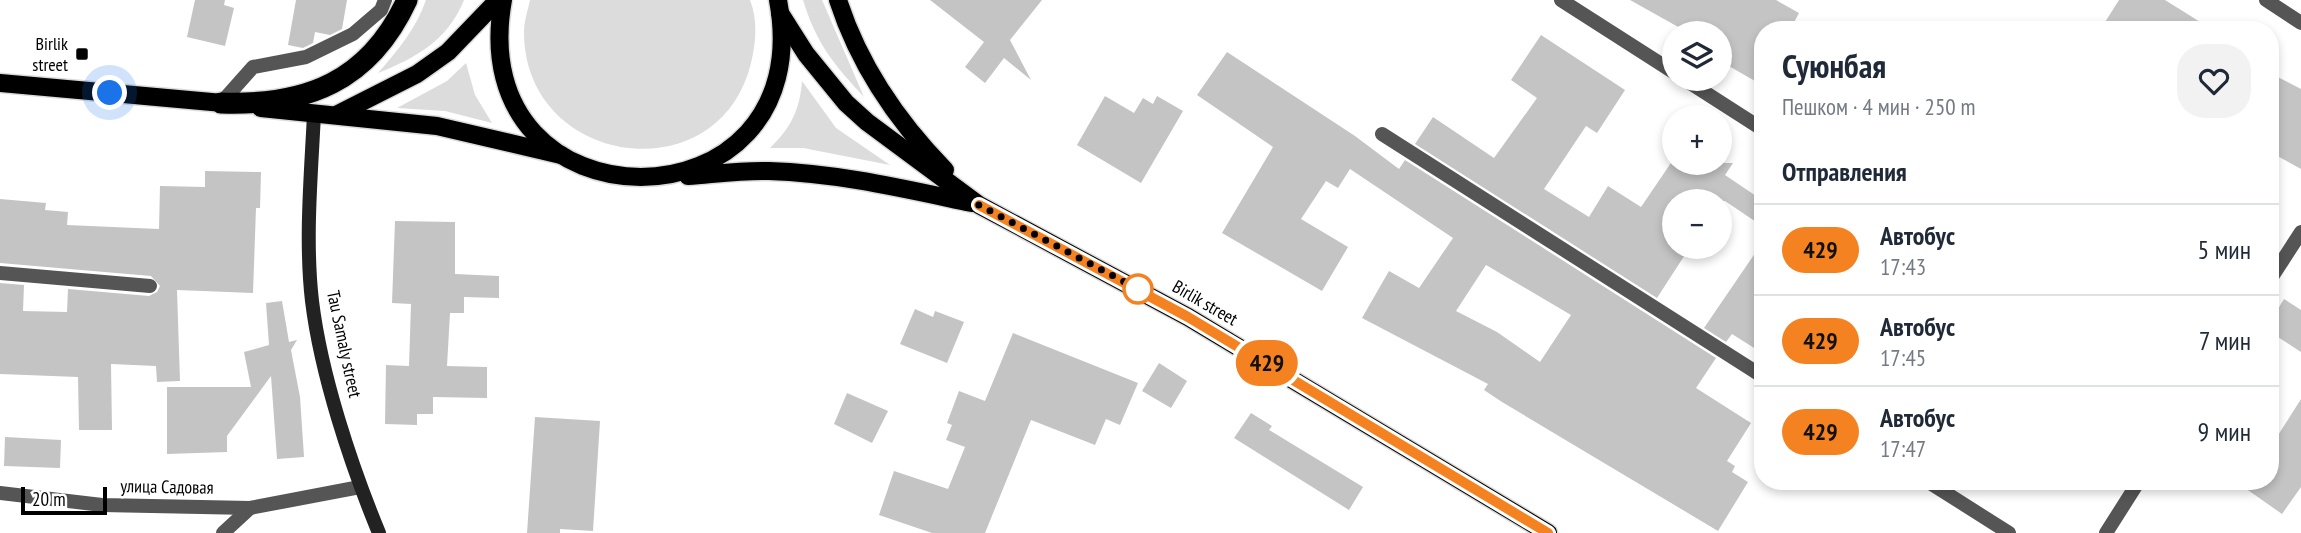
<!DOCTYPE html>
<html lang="ru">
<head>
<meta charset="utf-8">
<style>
	body { margin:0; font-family:"PT Sans Narrow",sans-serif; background:#f2f2f3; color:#1f2937; height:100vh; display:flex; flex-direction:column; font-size:26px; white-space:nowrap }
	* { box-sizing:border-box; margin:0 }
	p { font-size:23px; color:#747a83 }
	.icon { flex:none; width:38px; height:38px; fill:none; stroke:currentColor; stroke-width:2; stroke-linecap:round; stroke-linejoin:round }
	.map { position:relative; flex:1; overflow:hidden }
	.drawer { position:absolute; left:1754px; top:21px; width:525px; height:469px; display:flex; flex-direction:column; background:#fff; border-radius:28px; box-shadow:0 4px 10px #0003 }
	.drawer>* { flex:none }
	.badge { padding:0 14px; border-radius:23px; font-size:24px; line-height:46px }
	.buttons { position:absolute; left:1662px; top:21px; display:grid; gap:14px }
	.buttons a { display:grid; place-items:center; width:70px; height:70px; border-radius:50%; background:#fff; box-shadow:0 4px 10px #0003; font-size:35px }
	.scale { position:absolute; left:21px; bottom:18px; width:86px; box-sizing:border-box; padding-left:7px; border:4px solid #000; border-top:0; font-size:19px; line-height:24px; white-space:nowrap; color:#000; -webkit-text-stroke:5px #fff; paint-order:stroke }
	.you { position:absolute; width:35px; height:35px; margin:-18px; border:5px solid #fff; border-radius:50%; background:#1a73e8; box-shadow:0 0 0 10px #1a73e833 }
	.map>.badge { position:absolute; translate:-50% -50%; box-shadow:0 0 0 4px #fff }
	h2 { padding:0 28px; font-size:26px; line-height:63px }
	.round { display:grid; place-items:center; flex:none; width:74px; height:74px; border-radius:28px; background:#f2f2f3 }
	.head { display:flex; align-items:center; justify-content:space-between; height:119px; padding:0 28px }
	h1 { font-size:33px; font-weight:800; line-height:52px }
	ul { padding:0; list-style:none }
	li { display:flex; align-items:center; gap:21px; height:91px; padding:0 28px; border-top:2px solid #e0e1e3 }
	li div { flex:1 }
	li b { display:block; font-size:26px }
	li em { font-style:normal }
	li .badge { min-width:77px; font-weight:700; text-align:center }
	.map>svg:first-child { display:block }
	.green { fill:#dcdcdc }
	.building { fill:#c4c4c4; fill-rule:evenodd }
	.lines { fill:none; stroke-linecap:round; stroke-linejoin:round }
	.primary-casing { stroke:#dbdbdb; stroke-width:21 }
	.highway-casing { stroke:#dbdbdb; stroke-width:24 }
	.street { stroke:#555; stroke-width:14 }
	.secondary { stroke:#222; stroke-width:14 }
	.primary { stroke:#000; stroke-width:18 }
	.highway { stroke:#000; stroke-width:21 }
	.line-casing { stroke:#fff; stroke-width:16 }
	.line { stroke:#f58220; stroke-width:10 }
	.walk { stroke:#000; stroke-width:7; stroke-dasharray:0 12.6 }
	.poi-dot { fill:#000; stroke:#fff; stroke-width:2.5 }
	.stop-dot { fill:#fff; stroke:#f58220; stroke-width:3.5 }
	.labels { text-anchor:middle; stroke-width:5; stroke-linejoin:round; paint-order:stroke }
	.poi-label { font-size:18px; fill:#000; stroke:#fff; text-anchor:end }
	.street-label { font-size:18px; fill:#000; stroke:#fff }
</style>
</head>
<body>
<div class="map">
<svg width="2301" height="533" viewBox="0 0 2301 533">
	<rect width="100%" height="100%" fill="#fff"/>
	<g class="green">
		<path d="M426,0h38c-16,40 -48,58 -86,73 20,-23 38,-44 48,-73z"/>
		<path d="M530,0h220c8,20 6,43 1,63 -32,132 -227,104 -227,-31 0,-11 4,-22 6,-32z"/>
		<path d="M803,0h19l42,97c-30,-32 -48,-54 -61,-97z"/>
		<path d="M466,63l9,32 17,28 -47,-12 -48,-3 50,-27z"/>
		<path d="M802,81l34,47 54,37 -87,-17h-33c21,-20 30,-39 32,-67z"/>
	</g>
	<g class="building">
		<path d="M195,0h30l-1,5 10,3 -9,38 -38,-9z"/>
		<path d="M296,0h51l-5,29 -12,6 -15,-3 -2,11 -10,5 -15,-3z"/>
		<path d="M930,0h112l-32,40 21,40 -27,-22 -19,25 -20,-16 19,-25z"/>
		<path d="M1630,0h146l23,13 -9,17h-28v55l-42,-24v-28h-31z"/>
		<path d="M2119,0h46l48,30h-113z"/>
		<path d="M1541,35l84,55 -28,43 -11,-7 -42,63 45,28 19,-31 33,21 34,-50v6h58l-8,12 37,25v26l-37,-25h-50v46h15l-33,51 -242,-154 18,-27 61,41 43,-60 -26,-18z"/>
		<path d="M1227,52l128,84 44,33 6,-9 311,198 -20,30 55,35 -24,38 8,5 -3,6 16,10 -30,49 -216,-129 -18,-12 4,-6 -126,-66 27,-47 30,17 34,-50 -103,-69 -12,19 -12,-7 -25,38 47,28 -26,44 -100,-58 51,-86 -76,-52zM1486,265l85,50 -31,47 -43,-30 -41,-21z"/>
		<path d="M2270,73l31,16v80l-31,-17z"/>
		<path d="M1105,96l29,17 9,-15 10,6 4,-8 26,15 -42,72 -64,-38z"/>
		<path d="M205,171l56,1 -1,36h-4l-3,85 -76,-3 3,91 -23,1 -1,-16 -45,-2 1,66h-33l-1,-53 -78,-3v-91l24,2 -1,26 44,1 1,-23 81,7 8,-4 3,-6 -9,-10 -151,-13v-64l46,4 -1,7 23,2 -1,13 92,4 1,-43 45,1z"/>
		<path d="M395,221l60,1v52l44,2v22l-35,-1v16h-14l-3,53 40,1v31l-54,-1v17h-16v11l-32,-1 1,-59 23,1 2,-62 -19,-1z"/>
		<path d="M1762,243v110l-30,-19 -6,8 -22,-14z"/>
		<path d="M2284,299l17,11v42l-31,-20v-10z"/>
		<path d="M282,301l7,41 8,-2 -6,10 9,47 4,60 -27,2 -6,-83 -44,60v16l-60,2v-67h84l-7,-35 25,-7 -3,-42z"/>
		<path d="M915,309l18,8 2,-6 29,11 -17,41 -47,-19z"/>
		<path d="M1013,333l125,50 -18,42 -14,-6 -11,26 -64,-25 -46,113h-53l-53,-18 15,-44 54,18 17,-42 -19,-7 6,-15 -5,-2 12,-32 26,10z"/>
		<path d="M1159,363l28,18 -16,27 -29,-17z"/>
		<path d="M847,393l41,18 -16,32 -38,-19z"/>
		<path d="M2301,399v88l-19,27 -47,-33h35v-33z"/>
		<path d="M1251,413l21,13 -3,4 94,57 -14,23 -115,-72z"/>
		<path d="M535,417l65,4 -7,110 -33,-2v4h-33z"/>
		<path d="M5,437l56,3 -1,28 -56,-2z"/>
	</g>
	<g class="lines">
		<g class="primary-casing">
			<g id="primary">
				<path d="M503,0c-43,236 319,236 275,0"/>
				<path d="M838,0c21,65 59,121 107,170"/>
				<path d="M780,13l26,41 40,49 21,19 112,83 209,112 360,216"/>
				<path d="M0,83l234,21"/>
				<path d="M261,108l176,18 124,29"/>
				<path d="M338,114l79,-40 31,-22 50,-52"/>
				<path d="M688,176c27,-2 54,-6 81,-5 69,2 136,18 203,32"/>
			</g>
		</g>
		<g class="highway-casing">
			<path id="highway" d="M221,103c85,3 148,-21 186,-103"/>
		</g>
		<g class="street">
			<path d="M1561,0l114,73"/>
			<path d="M2266,0l35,23"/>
			<path d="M1684,79l78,50"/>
			<path d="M221,103l32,-36 53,-10 47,-23 28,-24 4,-10"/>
			<path d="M1382,134l380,242"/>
			<path d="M0,273l150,13"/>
			<path d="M2270,280l31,-48"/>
			<path d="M1927,481l82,52"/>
			<path d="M0,493l102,12 148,3"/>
			<path d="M223,533l27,-25 110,-21"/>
			<path d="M2106,533l33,-52"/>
		</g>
		<path class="secondary" d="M314,114c-3,62 -9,126 -2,187 9,74 39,164 67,232"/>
		<use href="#primary" class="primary"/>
		<use href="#highway" class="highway"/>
	</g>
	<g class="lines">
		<g class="line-casing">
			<path id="line" d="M979,205l209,112 360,216"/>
		</g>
		<use href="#line" class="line"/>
		<path class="walk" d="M110,93l327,33 124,29 33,17 37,7 136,-9 110,13 102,22 159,84"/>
	</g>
	<rect class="poi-dot" x="75" y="47" width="14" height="14" rx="3.5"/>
	<circle class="stop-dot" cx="1138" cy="289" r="14"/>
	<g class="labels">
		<g class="poi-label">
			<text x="68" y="50">Birlik<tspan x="68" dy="21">street</tspan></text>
		</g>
		<g class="street-label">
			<text transform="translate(1205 303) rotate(30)" y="6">Birlik street</text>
			<text transform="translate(344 344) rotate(78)" y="6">Tau Samaly street</text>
			<text transform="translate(167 487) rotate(1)" y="6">улица Садовая</text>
		</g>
	</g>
</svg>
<div class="buttons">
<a><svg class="icon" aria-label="layers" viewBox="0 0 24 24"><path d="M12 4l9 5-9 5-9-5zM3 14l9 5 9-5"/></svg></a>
<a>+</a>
<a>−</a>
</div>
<div class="scale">20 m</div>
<div class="you" style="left:110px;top:93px"></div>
<b class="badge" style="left:1267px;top:363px;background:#f58220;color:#111">429</b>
<section class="drawer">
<div class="head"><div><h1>Суюнбая</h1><p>Пешком · 4 мин · 250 m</p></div><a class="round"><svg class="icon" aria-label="heart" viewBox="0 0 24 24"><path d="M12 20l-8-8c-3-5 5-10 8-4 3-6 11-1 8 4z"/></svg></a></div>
<h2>Отправления</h2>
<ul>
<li><span class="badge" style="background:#f58220;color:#111">429</span><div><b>Автобус</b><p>17:43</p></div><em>5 мин</em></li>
<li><span class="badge" style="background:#f58220;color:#111">429</span><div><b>Автобус</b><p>17:45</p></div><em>7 мин</em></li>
<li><span class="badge" style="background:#f58220;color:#111">429</span><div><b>Автобус</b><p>17:47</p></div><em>9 мин</em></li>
</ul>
</section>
</div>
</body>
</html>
